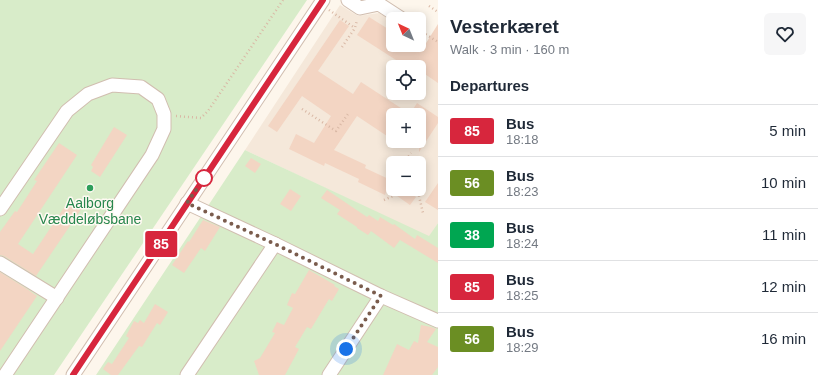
<!DOCTYPE html>
<html lang="en">
<head>
<meta charset="utf-8">
<style>
	body { margin:0; font-family:Helvetica,sans-serif; background:#f6f6f7; color:#1f2937; height:100vh; display:flex; flex-direction:column; font-size:15px; white-space:nowrap }
	* { box-sizing:border-box; margin:0 }
	p { font-size:13px; color:#747a83 }
	.icon { flex:none; width:22px; height:22px; fill:none; stroke:currentColor; stroke-width:2; stroke-linecap:round; stroke-linejoin:round }
	.map { position:relative; flex:1; overflow:hidden }
	.drawer { display:flex; flex-direction:column; background:#fff; width:380px }
	.drawer>* { flex:none }
	.badge { padding:0 8px; border-radius:3px; font-size:14px; line-height:26px }
	.needle { width:26px; rotate:317deg }
	.tools { position:absolute; left:386px; top:12px; display:grid; gap:8px }
	.tools a { display:grid; place-items:center; width:40px; height:40px; border-radius:6px; background:#fff; box-shadow:0 2px 10px #0003; font-size:20px }
	.you { position:absolute; width:20px; height:20px; margin:-10px; border:3px solid #fff; border-radius:50%; background:#1a73e8; box-shadow:0 0 0 6px #1a73e833 }
	.map>.badge { position:absolute; translate:-50% -50%; box-shadow:0 0 0 2px #fff }
	h2 { padding:0 12px; font-size:15px; line-height:36px }
	.round { display:grid; place-items:center; flex:none; width:42px; height:42px; border-radius:6px; background:#f6f6f7 }
	.headline { display:flex; align-items:center; justify-content:space-between; height:68px; padding:0 12px }
	h1 { font-size:19px; font-weight:700; line-height:30px }
	ul { padding:0; list-style:none }
	li { display:flex; align-items:center; gap:12px; height:52px; padding:0 12px; border-top:1px solid #e0e1e3 }
	li div { flex:1 }
	li b { display:block; font-size:15px }
	li em { font-style:normal }
	li .badge { min-width:44px; font-weight:700; text-align:center }
	main { display:flex; flex:1; min-height:0 }
	.map>svg:first-child { display:block }
	.residential { fill:#f5e8da; fill-rule:evenodd }
	.green { fill:#d8ecc9 }
	.building { fill:#f3d5c3 }
	.lines { fill:none; stroke-linecap:round; stroke-linejoin:round }
	.minor-casing { stroke:#d1beb0; stroke-width:15 }
	.path { stroke:#d9b8a5; stroke-width:2.5; stroke-dasharray:1 3; stroke-linecap:butt }
	.minor { stroke:#fff; stroke-width:13 }
	.line-casing { stroke:#fff; stroke-width:9 }
	.line { stroke:#d7263d; stroke-width:6 }
	.walk { stroke:#7a5c4d; stroke-width:4; stroke-dasharray:0 7.2 }
	.stop-dot { fill:#fff; stroke:#d7263d; stroke-width:2 }
	.leisure-dot { fill:#2e9e5b; stroke:#fffaf3; stroke-width:1.5 }
	.labels { text-anchor:middle; stroke-width:3; stroke-linejoin:round; paint-order:stroke }
	.leisure-label { font-size:14px; fill:#27864d; stroke:#fffaf3 }
</style>
</head>
<body>
<main>
<div class="map">
<svg width="438" height="375" viewBox="0 0 438 375">
	<rect width="100%" height="100%" fill="#fdf6ec"/>
	<path class="residential" d="M340,5l18,11 21,-3 14,9v23h26v-6l19,12v172l-9,14 -184,-87zM393,67h26v26h-26zM393,115h26v26h-26zM393,163h26v26h-26z"/>
	<g class="green">
		<path d="M0,0h307l-253,375h-54z"/>
		<path d="M245,150l184,86 9,-13v152h-342z"/>
	</g>
	<g class="building">
		<path d="M369,17l24,15v13h26l4,3 15,-24v59l-19,-13v-3h-12l-50,-32z"/>
		<path d="M340,20l9,6 -31,45 35,23 8,-12 49,32 7,-11 21,14v6l-19,29v-37h-26v25l-36,-24 -23,34 32,15 -1,3 28,13v8h11l12,8 -6,8 -23,-16 -2,6 -27,-13 1,-3 -34,-16 -1,3 -35,-17 7,-15 18,9 17,-27 -29,-20 -25,36 -9,-6z"/>
		<path d="M114,127l13,8 -27,42 -9,-6 2,-4 -2,-2z"/>
		<path d="M59,143l18,12 -59,89 15,10 36,-54 13,8 -46,68 -32,-20 -4,-1v-23l15,-21 2,1 20,-31 -3,-1z"/>
		<path d="M251,158l10,6 -6,9 -10,-7z"/>
		<path d="M438,183v27l-13,-8z"/>
		<path d="M290,189l11,7 -10,15 -11,-7z"/>
		<path d="M327,190l40,27 2,-2 9,6 2,-4 13,8 1,-1 21,15 2,-4 21,13v15l-38,-23 -6,8 -23,-17 -3,4 -11,-7v-1l-20,-13 3,-4 -19,-12z"/>
		<path d="M203,220l17,7 -15,24 -4,-3 -17,25 -12,-8 16,-24 1,1z"/>
		<path d="M309,270l26,15 -1,1 5,3 -7,12 -3,-2 -18,30 -4,-2 -12,20 4,2 -14,26h-26l-5,-14 6,-3 15,-25 -3,-1 5,-10 7,3 9,-17 -6,-3 5,-12 3,1z"/>
		<path d="M0,272l27,17 10,7 -37,55z"/>
		<path d="M155,304l13,8 -8,13 -3,-2 -15,24 -3,-1 -21,29h-7l-8,-6 5,-7 4,2 17,-26 -3,-2 8,-15 4,2 2,-3 4,3z"/>
		<path d="M421,325l10,2 5,2 -9,13 11,5v20l-6,8h-49l14,-31 12,6 5,-9 4,2z"/>
	</g>
	<g class="lines">
		<g class="minor-casing">
			<g id="minor">
				<path d="M348,0l12,8 19,-4 23,15"/>
				<path d="M187,203l88,41 106,52 57,25"/>
				<path d="M0,209l67,-98 21,-17 24,-9 29,2 17,12 6,15v15l-12,26 -147,220"/>
				<path d="M0,263l57,35"/>
				<path d="M73,375l250,-375"/>
				<path d="M187,375l88,-131"/>
				<path d="M329,375l52,-79"/>
			</g>
		</g>
		<g class="path">
			<path d="M429,6l9,6"/>
			<path d="M329,10l26,18"/>
			<path d="M419,30l19,12"/>
			<path d="M342,47l13,-19 2,-8"/>
			<path d="M302,109l34,22 12,-17"/>
			<path d="M176,116l25,2 7,-7 75,-111"/>
			<path d="M404,163l7,-10"/>
			<path d="M409,189l10,7 4,17"/>
			<path d="M384,200l9,-4 5,-7"/>
		</g>
		<use href="#minor" class="minor"/>
	</g>
	<g class="lines">
		<g class="line-casing">
			<path id="line" d="M73,375l250,-375"/>
		</g>
		<use href="#line" class="line"/>
		<path class="walk" d="M204,178l-17,25 88,41 106,52 -35,53"/>
	</g>
	<circle class="stop-dot" cx="204" cy="178" r="8"/>
	<circle class="leisure-dot" cx="90" cy="188" r="4"/>
	<g class="labels">
		<g class="leisure-label">
			<text x="90" y="208">Aalborg<tspan x="90" dy="16">Væddeløbsbane</tspan></text>
		</g>
	</g>
</svg>
<div class="tools">
<a><svg class="needle" viewBox="-14 -14 28 28"><path d="M0-13l5 13h-10z" fill="#e53935"/><path d="M0 13l5-13h-10z" fill="#747a83"/></svg></a>
<a><svg class="icon" aria-label="locate" viewBox="0 0 24 24"><circle cx="12" cy="12" r="6"/><path d="M12 2v4M12 18v4M2 12h4M18 12h4"/></svg></a>
<a>+</a>
<a>−</a>
</div>
<div class="you" style="left:346px;top:349px"></div>
<b class="badge" style="left:161px;top:244px;background:#d7263d;color:#fff">85</b>
</div>
<section class="drawer">
<div class="headline"><div><h1>Vesterkæret</h1><p>Walk · 3 min · 160 m</p></div><a class="round"><svg class="icon" aria-label="heart" viewBox="0 0 24 24"><path d="M12 20l-8-8c-3-5 5-10 8-4 3-6 11-1 8 4z"/></svg></a></div>
<h2>Departures</h2>
<ul>
<li><span class="badge" style="background:#d7263d;color:#fff">85</span><div><b>Bus</b><p>18:18</p></div><em>5 min</em></li>
<li><span class="badge" style="background:#6b8e23;color:#fff">56</span><div><b>Bus</b><p>18:23</p></div><em>10 min</em></li>
<li><span class="badge" style="background:#00a651;color:#fff">38</span><div><b>Bus</b><p>18:24</p></div><em>11 min</em></li>
<li><span class="badge" style="background:#d7263d;color:#fff">85</span><div><b>Bus</b><p>18:25</p></div><em>12 min</em></li>
<li><span class="badge" style="background:#6b8e23;color:#fff">56</span><div><b>Bus</b><p>18:29</p></div><em>16 min</em></li>
</ul>
</section>
</main>
</body>
</html>
